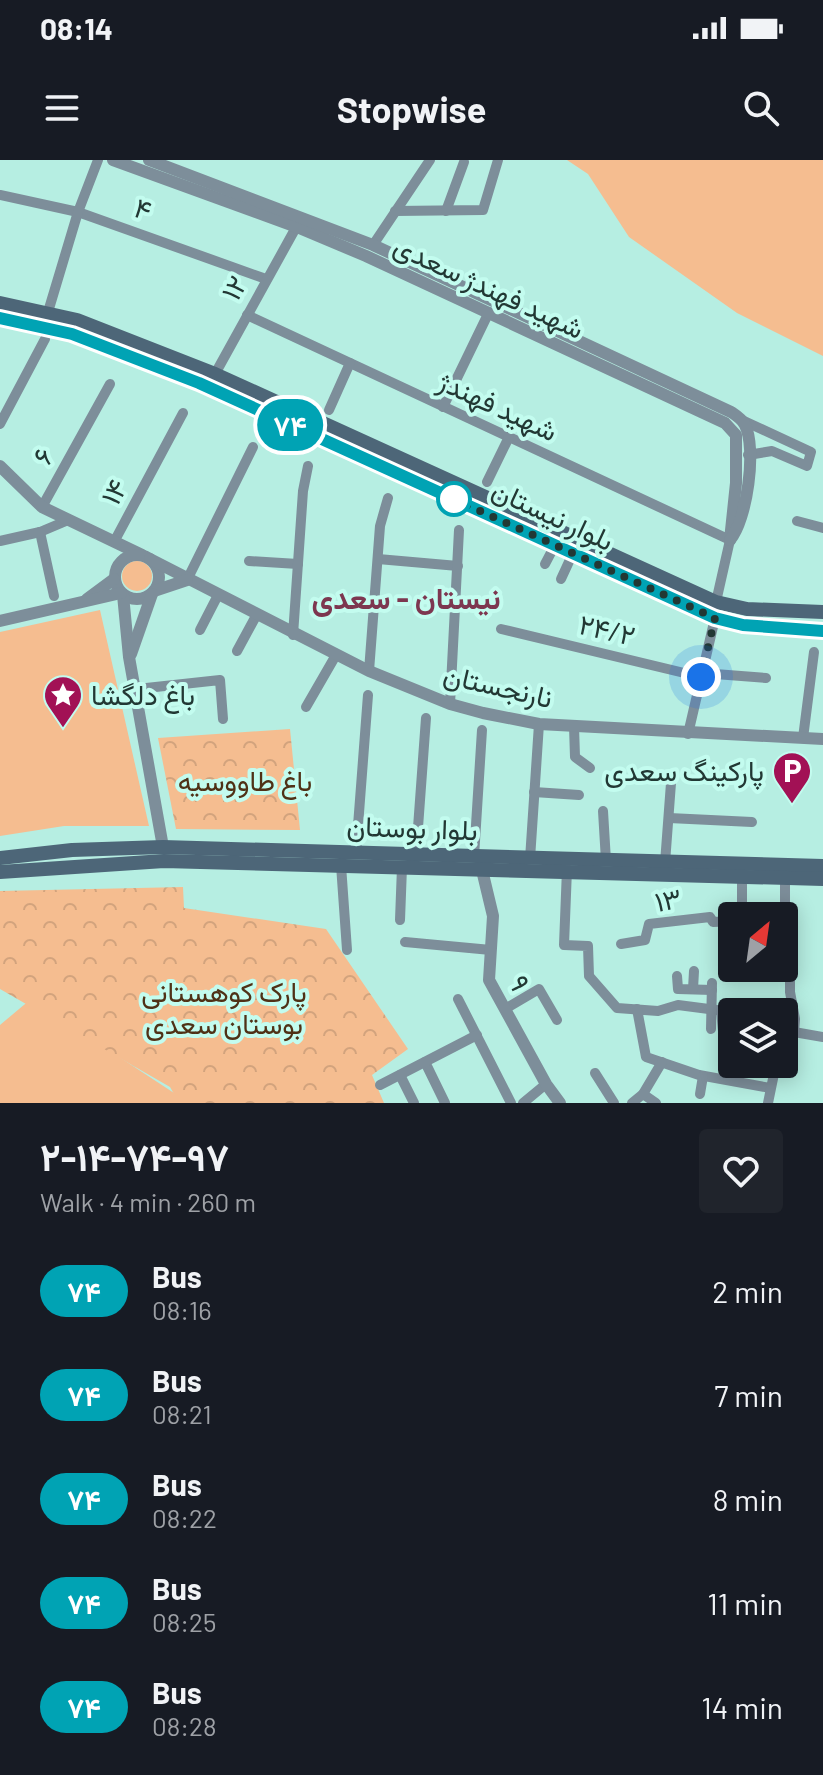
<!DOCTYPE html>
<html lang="en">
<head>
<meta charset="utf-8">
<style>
	body { margin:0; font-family:Barlow,Vazirmatn,sans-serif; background:#20242c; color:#f1f3f6; height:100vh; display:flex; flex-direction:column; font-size:30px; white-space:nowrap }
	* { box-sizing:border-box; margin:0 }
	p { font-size:26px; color:#9ea1a6 }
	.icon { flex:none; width:44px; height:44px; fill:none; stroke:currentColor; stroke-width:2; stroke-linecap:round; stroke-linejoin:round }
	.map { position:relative; height:943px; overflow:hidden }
	.sheet { display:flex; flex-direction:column; background:#171b24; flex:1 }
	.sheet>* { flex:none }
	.badge { padding:0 16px; border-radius:26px; font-size:28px; line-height:52px }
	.needle { width:52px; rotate:29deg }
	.tools { position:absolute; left:718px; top:742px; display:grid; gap:16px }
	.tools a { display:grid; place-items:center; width:80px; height:80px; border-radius:8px; background:#171b24; box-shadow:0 4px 20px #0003; font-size:40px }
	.you { position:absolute; width:40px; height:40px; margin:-20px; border:6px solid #fff; border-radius:50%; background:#1a73e8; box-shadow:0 0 0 12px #1a73e833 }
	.map>.badge { position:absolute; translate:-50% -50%; box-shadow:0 0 0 4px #fff }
	.round { display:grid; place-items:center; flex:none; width:84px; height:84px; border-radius:8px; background:#20242c }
	.summary { display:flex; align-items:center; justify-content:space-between; height:136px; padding:0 40px }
	h1 { font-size:38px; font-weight:700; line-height:60px }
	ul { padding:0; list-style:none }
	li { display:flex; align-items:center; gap:24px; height:104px; padding:0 40px }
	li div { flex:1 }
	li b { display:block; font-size:30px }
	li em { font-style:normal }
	li .badge { min-width:88px; font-weight:700; text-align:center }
	.status { display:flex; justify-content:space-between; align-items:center; height:56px; padding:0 40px; background:#171b24; direction:ltr }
	.status svg { height:22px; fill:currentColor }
	header { display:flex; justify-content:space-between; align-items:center; height:104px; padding:0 40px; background:#171b24; font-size:36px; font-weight:700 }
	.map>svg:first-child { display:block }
	.green { fill:#f5bd90 }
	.park { fill:url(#park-crowns) }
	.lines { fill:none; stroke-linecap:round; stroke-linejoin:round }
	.minor { stroke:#7d8e9a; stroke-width:10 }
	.tertiary { stroke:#7d8e9a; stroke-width:12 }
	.secondary { stroke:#4d6678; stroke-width:14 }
	.line-casing { stroke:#fff; stroke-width:18 }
	.line { stroke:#00a3b4; stroke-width:12 }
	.walk { stroke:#223834; stroke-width:8; stroke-dasharray:0 14.4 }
	.stop-dot { fill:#fff; stroke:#00a3b4; stroke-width:4 }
	.labels { text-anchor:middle; stroke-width:8; stroke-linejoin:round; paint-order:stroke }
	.street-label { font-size:28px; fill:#223834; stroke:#c3fcef }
	.poi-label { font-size:28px; fill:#223834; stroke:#c3fcef; text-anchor:start }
	.park-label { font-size:28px; fill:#4f3116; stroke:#c3fcef }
	.neighbourhood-label { font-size:30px; font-weight:bold; fill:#7d3750; stroke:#c3fcef }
</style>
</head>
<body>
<div class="status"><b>08:14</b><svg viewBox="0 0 49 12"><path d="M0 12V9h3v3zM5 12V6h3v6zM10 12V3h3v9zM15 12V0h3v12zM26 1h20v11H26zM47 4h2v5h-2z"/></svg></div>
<header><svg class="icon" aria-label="menu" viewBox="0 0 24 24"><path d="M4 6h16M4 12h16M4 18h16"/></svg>Stopwise<svg class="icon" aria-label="search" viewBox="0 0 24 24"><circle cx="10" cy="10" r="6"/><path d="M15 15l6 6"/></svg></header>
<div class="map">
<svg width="823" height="943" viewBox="0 0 823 943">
	<defs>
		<pattern id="park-crowns" width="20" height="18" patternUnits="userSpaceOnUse" patternTransform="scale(2)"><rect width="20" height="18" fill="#f5bd90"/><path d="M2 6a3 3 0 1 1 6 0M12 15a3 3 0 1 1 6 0" fill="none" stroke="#d2a37d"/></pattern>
	</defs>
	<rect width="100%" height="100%" fill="#b6eee2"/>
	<g class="green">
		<path d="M567,0h256v196l-86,-43 -108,-76 -41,-63z"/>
		<circle cx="137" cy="416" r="15"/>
		<path d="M100,450l49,216h-85l-64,10v-204z"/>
		<path d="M31,839l143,94 6,10h-180v-78z"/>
	</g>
	<g class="park">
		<path d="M290,569l10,101 -124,-1 -18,-91z"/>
		<path d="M183,727l1,21 142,21 82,120 -36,26 12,28h-205l-9,-16 -170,-98v-98z"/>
	</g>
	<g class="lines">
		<g class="minor">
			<path d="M0,35l78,17 188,67"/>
			<path d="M395,51l88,-1 15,-50"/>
			<path d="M446,51l18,-49"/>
			<path d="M373,85l57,-85"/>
			<path d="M48,152l30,-100 20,-52"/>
			<path d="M247,155l483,225 -14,62"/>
			<path d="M215,214l84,-152"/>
			<path d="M443,247l46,-95"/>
			<path d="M329,250l21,-47"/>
			<path d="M744,261l67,31 -4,14 -35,-15 -24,4"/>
			<path d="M0,264l45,-85"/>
			<path d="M487,322l22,-45"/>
			<path d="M42,347l68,-123"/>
			<path d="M797,361l26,7"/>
			<path d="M40,372l14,64"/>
			<path d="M0,381l40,-9 26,-11"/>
			<path d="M114,382l69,-129"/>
			<path d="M378,399l80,7"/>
			<path d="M249,401l49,3"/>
			<path d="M545,404l10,-19"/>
			<path d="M561,419l12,-26"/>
			<path d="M187,420l66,-133"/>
			<path d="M501,469l200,48"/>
			<path d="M200,470l17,-33"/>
			<path d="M293,475l10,-144 5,-25"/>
			<path d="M237,491l19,-35"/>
			<path d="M369,511l11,-145 8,-28"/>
			<path d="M702,513l64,5"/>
			<path d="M137,529l83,-9 3,39"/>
			<path d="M450,544l9,-174"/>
			<path d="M306,547l30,-52"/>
			<path d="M574,566l1,31 15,11"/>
			<path d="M688,574l27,-116"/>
			<path d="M803,578l11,-86"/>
			<path d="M534,632l45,3"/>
			<path d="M603,651l3,50"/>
			<path d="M669,658l83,4"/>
			<path d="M356,692l12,-157"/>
			<path d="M416,695l10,-137"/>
			<path d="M474,697l8,-127"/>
			<path d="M530,699l9,-135"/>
			<path d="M665,703l6,-80"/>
			<path d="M341,705l6,85"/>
			<path d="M567,709l-3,76 24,1 1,30 28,32 41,3 20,-6 54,7"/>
			<path d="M742,717v39"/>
			<path d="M400,760l2,-53"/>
			<path d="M405,782l86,8"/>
			<path d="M621,784l24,-4 4,-16 61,-7 3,5 19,-1"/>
			<path d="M677,816l1,13 34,1"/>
			<path d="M693,829l1,-18"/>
			<path d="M458,839l53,104"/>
			<path d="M505,849l34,-20 18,31"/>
			<path d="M637,849l9,48 53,18 71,13"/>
			<path d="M721,850l2,21"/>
			<path d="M769,852l23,-2"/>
			<path d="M711,869l1,-46"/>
			<path d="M794,872l29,5"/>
			<path d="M784,886l10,-14 1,-13 -5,-27v-62l-5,-14v-38"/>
			<path d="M425,902l20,41"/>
			<path d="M595,913l19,30"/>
			<path d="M400,915l14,28"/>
			<path d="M380,925l97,-50"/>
			<path d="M643,934l13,9"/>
			<path d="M700,934l3,-18"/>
			<path d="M523,943l23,-19"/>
			<path d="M632,943l11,-9 19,-32"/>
			<path d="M768,943l8,-39"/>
		</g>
		<g class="tertiary">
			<path d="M113,0l184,67 69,29 359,167 11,12v48l-6,57"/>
			<path d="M149,0l224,85 358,167c6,4 11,7 14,13 12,24 2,95 -15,115"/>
			<path d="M0,306l42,41 100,48"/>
			<circle cx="137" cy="417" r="22"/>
			<path d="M150,399l219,112 81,33 33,9 56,11 284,15"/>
			<path d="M154,431l33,-11"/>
			<path d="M123,435l6,62 34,190"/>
			<path d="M87,439l27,-20"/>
			<path d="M0,461l121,-28"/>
			<path d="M131,494l21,-60"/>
			<path d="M482,710l11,46 -4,64 57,104 14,19"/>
		</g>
		<g class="secondary">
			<path d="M0,143l77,17 138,54 501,228 31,7 76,3"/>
			<path d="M0,158l72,16 127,49 516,235 28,7 80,6"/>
			<path d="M0,698l72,-8 91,-3 660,19"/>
			<path d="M0,712l164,-11 659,18"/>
		</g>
	</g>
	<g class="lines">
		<g class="line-casing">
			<path id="line" d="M0,158l72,16 127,49 516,235 28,7 80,6"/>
		</g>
		<use href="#line" class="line"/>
		<path class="walk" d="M454,339l261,119 -14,59"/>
	</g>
	<defs>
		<g id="sight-pin" transform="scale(2)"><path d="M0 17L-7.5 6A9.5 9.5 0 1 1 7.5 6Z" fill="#a21155" stroke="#c3fcef"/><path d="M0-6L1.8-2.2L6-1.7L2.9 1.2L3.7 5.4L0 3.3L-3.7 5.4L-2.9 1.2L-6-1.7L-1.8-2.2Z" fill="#fff"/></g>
		<g id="parking-pin" transform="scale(2)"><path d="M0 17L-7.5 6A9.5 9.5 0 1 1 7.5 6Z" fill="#a21155" stroke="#c3fcef"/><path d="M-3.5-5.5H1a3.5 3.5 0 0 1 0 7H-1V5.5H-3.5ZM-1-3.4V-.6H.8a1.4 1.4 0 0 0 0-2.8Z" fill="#fff"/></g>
	</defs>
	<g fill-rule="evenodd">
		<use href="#sight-pin" x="63" y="535"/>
		<use href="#parking-pin" x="792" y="611"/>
	</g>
	<circle class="stop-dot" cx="454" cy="339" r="16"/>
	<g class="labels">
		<g class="street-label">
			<text transform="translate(143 49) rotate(20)" y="10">۴</text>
			<text transform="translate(489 127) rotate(25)" y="10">شهید فهندژ سعدی</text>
			<text transform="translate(234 128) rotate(-61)" y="10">۱۲</text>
			<text transform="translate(498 246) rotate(25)" y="10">شهید فهندژ</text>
			<text transform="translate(43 296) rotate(-61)" y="10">۶</text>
			<text transform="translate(114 332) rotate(-62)" y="10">۱۴</text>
			<text transform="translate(553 355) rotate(25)" y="10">بلوار نیستان</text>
			<text transform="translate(607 470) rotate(13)" y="10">۲۴/۲</text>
			<text transform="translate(498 526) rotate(13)" y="10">نارنجستان</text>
			<text transform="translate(412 668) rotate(2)" y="10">بلوار بوستان</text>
			<text transform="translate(668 740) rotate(-11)" y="10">۱۳</text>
			<text transform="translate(520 823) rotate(66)" y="10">۹</text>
		</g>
		<g class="poi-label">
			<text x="91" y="545">باغ دلگشا</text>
			<text x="764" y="621" text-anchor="end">پارکینگ سعدی</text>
		</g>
		<g class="park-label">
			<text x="245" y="631">باغ طاووسیه</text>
			<text x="224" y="842">پارک کوهستانی<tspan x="224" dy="32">بوستان سعدی</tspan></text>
		</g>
		<g class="neighbourhood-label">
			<text x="406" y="449">نیستان - سعدی</text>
		</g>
	</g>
</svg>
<div class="tools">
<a><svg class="needle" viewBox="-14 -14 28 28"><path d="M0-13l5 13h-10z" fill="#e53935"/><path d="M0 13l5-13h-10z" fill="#9ea1a6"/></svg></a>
<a><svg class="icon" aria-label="layers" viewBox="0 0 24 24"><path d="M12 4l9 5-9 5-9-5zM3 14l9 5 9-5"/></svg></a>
</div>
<div class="you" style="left:701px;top:517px"></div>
<b class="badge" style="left:290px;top:265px;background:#00a3b4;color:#fff">۷۴</b>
</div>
<section class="sheet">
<div class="summary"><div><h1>۲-۱۴-۷۴-۹۷</h1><p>Walk · 4 min · 260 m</p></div><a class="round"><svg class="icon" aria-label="heart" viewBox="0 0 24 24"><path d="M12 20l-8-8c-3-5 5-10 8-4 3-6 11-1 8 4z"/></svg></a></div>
<ul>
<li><span class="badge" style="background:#00a3b4;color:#fff">۷۴</span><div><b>Bus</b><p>08:16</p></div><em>2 min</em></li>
<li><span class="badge" style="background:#00a3b4;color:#fff">۷۴</span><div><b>Bus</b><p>08:21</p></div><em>7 min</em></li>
<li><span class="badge" style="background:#00a3b4;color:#fff">۷۴</span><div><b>Bus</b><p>08:22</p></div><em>8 min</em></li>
<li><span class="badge" style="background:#00a3b4;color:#fff">۷۴</span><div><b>Bus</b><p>08:25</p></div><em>11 min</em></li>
<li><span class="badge" style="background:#00a3b4;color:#fff">۷۴</span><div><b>Bus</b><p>08:28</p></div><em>14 min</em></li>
</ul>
</section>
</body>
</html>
